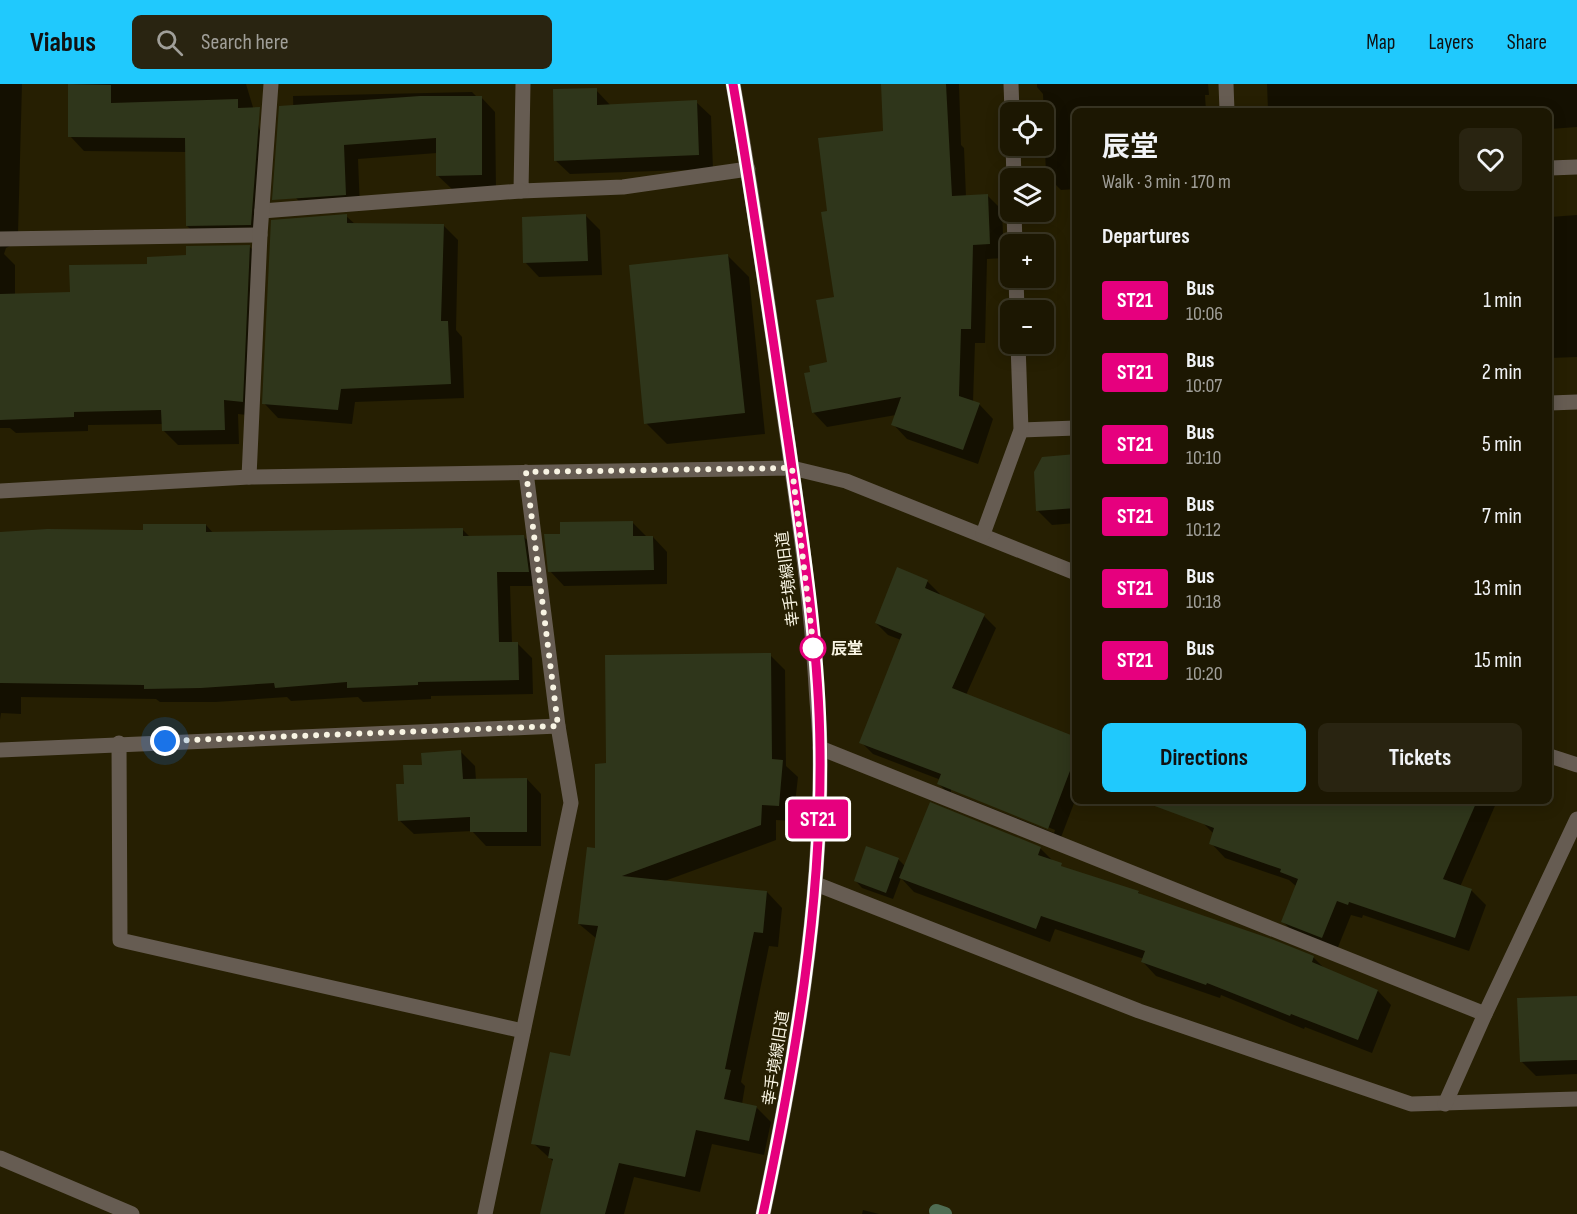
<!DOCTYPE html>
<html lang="en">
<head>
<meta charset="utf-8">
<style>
	body { margin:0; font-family:"Sofia Sans Condensed","Noto Sans JP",sans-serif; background:#292411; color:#f1f3f6; height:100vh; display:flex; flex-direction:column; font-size:22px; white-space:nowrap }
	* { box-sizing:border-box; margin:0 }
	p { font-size:20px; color:#a09f99 }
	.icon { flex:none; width:33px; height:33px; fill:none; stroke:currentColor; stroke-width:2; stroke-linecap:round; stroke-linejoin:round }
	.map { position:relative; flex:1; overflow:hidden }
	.details { position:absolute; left:1072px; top:24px; width:480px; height:696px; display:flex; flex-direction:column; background:#1c1702; border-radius:9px; box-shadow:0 3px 15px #0003,0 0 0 2px #3a3624 }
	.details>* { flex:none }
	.badge { padding:0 12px; border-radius:4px; font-size:21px; line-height:39px }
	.fabs { position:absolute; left:1000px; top:18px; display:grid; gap:12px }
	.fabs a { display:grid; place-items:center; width:54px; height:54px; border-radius:9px; background:#1c1702; box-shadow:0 3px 15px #0003,0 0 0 2px #3a3624; font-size:30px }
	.you { position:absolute; width:30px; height:30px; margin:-15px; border:4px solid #fff; border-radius:50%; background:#1a73e8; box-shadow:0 0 0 9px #1a73e833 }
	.map>.badge { position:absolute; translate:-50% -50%; box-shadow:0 0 0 3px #fff }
	h2 { padding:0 30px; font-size:22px; line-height:54px }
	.round { display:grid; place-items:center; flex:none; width:63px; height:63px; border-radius:9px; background:#292411 }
	.head { display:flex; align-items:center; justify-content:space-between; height:102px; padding:0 30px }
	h1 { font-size:28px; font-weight:700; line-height:45px }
	.action { display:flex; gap:12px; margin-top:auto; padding:12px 30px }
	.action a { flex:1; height:69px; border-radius:9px; background:#20c9fd; color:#111; font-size:24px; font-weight:700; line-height:69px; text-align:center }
	.action a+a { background:#292411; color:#f1f3f6 }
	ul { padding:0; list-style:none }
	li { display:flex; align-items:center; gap:18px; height:72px; padding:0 30px }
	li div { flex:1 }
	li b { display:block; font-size:22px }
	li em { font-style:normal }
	li .badge { min-width:66px; font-weight:700; text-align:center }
	header { display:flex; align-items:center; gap:36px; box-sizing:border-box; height:84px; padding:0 30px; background:#20c9fd; color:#111 }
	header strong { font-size:28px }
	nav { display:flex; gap:33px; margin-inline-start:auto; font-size:21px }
	.search { width:420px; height:54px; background:#292411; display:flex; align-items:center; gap:15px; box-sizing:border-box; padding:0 21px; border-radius:9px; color:#a09f99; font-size:22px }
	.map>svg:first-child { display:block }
	.shadow { fill:#0007; fill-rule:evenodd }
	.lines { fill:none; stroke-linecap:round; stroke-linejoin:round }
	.stream { stroke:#4f6d53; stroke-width:14 }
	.building { fill:#2f361b }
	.minor { stroke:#665c52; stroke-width:15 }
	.line-casing { stroke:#fff; stroke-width:14 }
	.line { stroke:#e6007e; stroke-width:9 }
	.walk { stroke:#f8f4e3; stroke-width:6; stroke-dasharray:0 10.8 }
	.stop-dot { fill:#fff; stroke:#e6007e; stroke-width:3 }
	.labels { text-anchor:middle; stroke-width:4.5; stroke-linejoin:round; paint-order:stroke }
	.street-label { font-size:16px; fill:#f8f4e3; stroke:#261f02 }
	.stop-label { font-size:16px; font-weight:bold; fill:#f8f4e3; stroke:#261f02; text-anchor:start }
</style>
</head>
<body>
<header>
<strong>Viabus</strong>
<div class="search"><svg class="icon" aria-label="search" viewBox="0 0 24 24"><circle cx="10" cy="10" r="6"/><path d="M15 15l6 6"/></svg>Search here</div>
<nav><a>Map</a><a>Layers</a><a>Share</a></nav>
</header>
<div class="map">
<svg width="1577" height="1130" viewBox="0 0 1577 1130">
	<rect width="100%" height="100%" fill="#261f02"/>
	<g class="shadow">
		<path d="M0,0h22l-4,150 -4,10 -8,4 -2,6 11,11v30l56,-2 77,-27 39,-10 62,-10 15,15 -7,155 -19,-2 1,30 -61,1 -15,-15v-6l-75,1v6l-72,2 -6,-5h-10z"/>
		<path d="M70,0h176l24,80 -5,75 -63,1 -15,-14 -1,-74 -102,-1 -14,-15z"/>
		<path d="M883,0h76l2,61 3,3 2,49 22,-1 14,14 2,48 -17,1 -2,84h-10l-2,59 6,2 14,15 -15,45 -71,-25 -14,-15 3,-9 -69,12 -14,-15 16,-48 6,-66 -7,-86 56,-80z"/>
		<path d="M1037,0h171l1,11h-4l1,16h-130v78l-15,1 -15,-15 -3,-81 -6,-7z"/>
		<path d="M1267,0h310v43l-27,2v-18h-282z"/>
		<path d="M596,6l15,16 85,-4 15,14 2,53 -143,5 -15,-14z"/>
		<path d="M472,8l5,5h4l14,15 1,77h-44l-15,-14v-22l-79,6 2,50 -50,4 -14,-15 -3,-102z"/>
		<path d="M1577,131v142l-27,1v-141z"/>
		<path d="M346,132l9,8 89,2 14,14 -2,90 6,7 2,61 -109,4 -3,22 -74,-6 -14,-15z"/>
		<path d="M586,132l14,14 2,45 -63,2 -14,-15z"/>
		<path d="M728,172l21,21 16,157 -98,10 -21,-21z"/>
		<path d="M1076,372v67l-24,2 -15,-15z"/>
		<path d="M632,438l15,15h6l14,15v32l-103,2 -14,-15 12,-35z"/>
		<path d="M206,441l8,9 248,-5 8,8 53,-1 15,15 4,35h-32l2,57h5l15,15 1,36 -102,2v3l-68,3 -5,-5 -67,4 -4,-4 -71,5h-56l-4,-3 -135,-2v17l-20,-1 -1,7v-187l144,-2z"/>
		<path d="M898,485l30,13 12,12 -1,1 45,21 12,12 -30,67 110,43v60l-16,42 -109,-44 -12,-12 2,-4 -68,-26 -12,-12 40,-102 -13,-5 -12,-12zM951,704l104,42 -1,3 -103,-41z"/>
		<path d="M770,571l15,15 1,96 12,11 -5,44 -17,-1v20l-114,42 105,10 15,16 -4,39 -9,-1 -28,136 4,4 -3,18 14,3 15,15 -7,33 -52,-11 -12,48 -66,-15 -10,37h-80l10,-52 -21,-19 38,-85 26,-119 -18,-15 17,-74 12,-85z"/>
		<path d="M461,668l14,14 1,14 51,-1 14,15v52h-55l-14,-15 -58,3 -15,-14 6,-35 18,-19z"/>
		<path d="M1211,717h286l-37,86 11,3 15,15 -17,46 -106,-36 -1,3 -11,-3 -15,37 -38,-16 -15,-14 14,-35 -8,-7 -64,-22 -14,-15 3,-9 -11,-11z"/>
		<path d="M1040,764l14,14 11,7 73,23 4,4 132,46 40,16 10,10 54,23 13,14 -19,48 -67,-26 -1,2 -83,-34 -1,3 -64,-22 -13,-14 1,-3 -89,-30 -5,13 -136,-50 -13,-14 -8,21 -31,-11 -7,-8 43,-21 7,7z"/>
		<path d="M1577,913v77l-41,2 -15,-15z"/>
		<path d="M863,1126l16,4h-17z"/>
	</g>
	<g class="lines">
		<path class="stream" d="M936,1127l9,3"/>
	</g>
	<g class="building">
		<path d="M68,0l43,1v18l127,-4v9l22,-1 -9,118 -65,1 -1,-88 -117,-1z"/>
		<path d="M881,0h65l6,112 36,-2 2,50 -17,1 -2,84h-10l-2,67 21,7 -17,47 -72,-25 10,-28 -89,16 -8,-40 6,-1 -1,-6 18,-4 -11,-62 18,-3 -13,-85 6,-1 -9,-73 65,-7z"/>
		<path d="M597,4v17l100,-5 2,55 -145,6 -1,-72z"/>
		<path d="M420,12h62v79l-46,1v-38l-92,7 2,50 -74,5 7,-94z"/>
		<path d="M347,130v9l97,1 -3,97h7l3,63 -110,5 -3,21 -76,-6 9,-184z"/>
		<path d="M586,130l2,47 -65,2 -1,-46z"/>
		<path d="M250,161l-7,157 -19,-2 1,30 -63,1 -1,-21 -87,2v5l-74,3v-126l70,-2 -1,-27 78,-1v-7l39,-2v-9z"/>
		<path d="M728,170l17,159 -101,11 -15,-159z"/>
		<path d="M1076,370v54l-40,3 -2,-39 8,-15z"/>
		<path d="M633,437v15h20l1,34 -106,2 -4,-38h16v-12z"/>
		<path d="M143,440h63v8l257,-4v8l61,-1 5,37h-32l2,70h19l1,38 -101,2v3l-71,3v-6l-72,6 -1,-5 -73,5 -57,1v-4l-144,-2v-151l47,-3 96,1z"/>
		<path d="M897,483l31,13 -3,8 60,26 -33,74 124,49v18l-28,74 -111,-45 4,-10 -82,-31 43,-109 -27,-11z"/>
		<path d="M771,569l1,106 11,1 -4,46 -17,-1 -1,20 -139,51 145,15 -4,42 -9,-1 -29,137 6,1 -7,29 33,7 -8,35 -53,-11 -11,47 -66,-14 -14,51h-65l13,-55 -5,-1 2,-11 -19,-3 19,-92 20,4 28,-130 -20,-2 9,-77 8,1v-84l11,-1 -1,-108z"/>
		<path d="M461,666l2,29 64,-1v54h-57v-15l-72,4 -2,-37h8l-1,-19h19l-1,-12z"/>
		<path d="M1152,717h325l-34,78 29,10 -17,49 -106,-36 -1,3 -11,-4 -15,37 -41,-16 17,-43 -18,-7 1,-3 -72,-25 5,-16 -62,-23z"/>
		<path d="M930,718l111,45 -3,8 24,8 -1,3 78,25 -1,2 136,47 40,16 -2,6 66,28 -20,50 -67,-26 -1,2 -83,-33 -1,2 -65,-23 4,-11 -104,-35 -5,13 -137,-51z"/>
		<path d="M866,762l33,12 -13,35 -32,-12z"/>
		<path d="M1577,912v64l-57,2 -3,-64z"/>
	</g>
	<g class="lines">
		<g class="minor">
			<path d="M523,0l-2,107 102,-4 125,-18"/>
			<path d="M733,0c21,117 37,234 54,351 12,83 24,167 29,251 1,20 4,42 4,63 2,156 -25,312 -57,465"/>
			<path d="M1011,0l1,28"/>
			<path d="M1226,0l1,27"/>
			<path d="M1013,62l1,32"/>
			<path d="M1550,84l27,-1"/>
			<path d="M262,127l259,-20"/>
			<path d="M1014,128l1,32"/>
			<path d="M0,155l260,-4"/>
			<path d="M1016,194l1,32"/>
			<path d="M1550,319l27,-1"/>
			<path d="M1021,346l55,-2"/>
			<path d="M249,393l11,-242 11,-151"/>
			<path d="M0,407l249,-14 543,-9 54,13 230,92"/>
			<path d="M983,450l38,-104 -3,-86"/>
			<path d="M119,659l1,197 403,91"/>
			<path d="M820,664l665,266"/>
			<path d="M0,666l558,-24"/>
			<path d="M1550,672l27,9"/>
			<path d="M816,800l323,127 272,93 166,-5"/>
			<path d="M1445,1020l40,-90 92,-195"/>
			<path d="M0,1074l132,56"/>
			<path d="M485,1130l86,-411 -13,-77 -32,-254"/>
		</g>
	</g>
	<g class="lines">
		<g class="line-casing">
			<path id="line" d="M733,0c21,121 38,242 56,363 14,99 30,201 31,302 2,156 -25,312 -57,465"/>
		</g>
		<use href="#line" class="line"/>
		<path class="walk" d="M165,657l393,-15 -32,-254 266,-4 22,183 -1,-3"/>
	</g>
	<circle class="stop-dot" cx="813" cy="564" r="12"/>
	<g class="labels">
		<g class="street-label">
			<text transform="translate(787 495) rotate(-97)" y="6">幸手境線旧道</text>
			<text transform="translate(775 974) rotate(-81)" y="6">幸手境線旧道</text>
		</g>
		<g class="stop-label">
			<text x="831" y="570">辰堂</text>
		</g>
	</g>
</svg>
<div class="fabs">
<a><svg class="icon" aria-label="locate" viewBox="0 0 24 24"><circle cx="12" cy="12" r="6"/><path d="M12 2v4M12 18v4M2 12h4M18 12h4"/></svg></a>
<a><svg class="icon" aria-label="layers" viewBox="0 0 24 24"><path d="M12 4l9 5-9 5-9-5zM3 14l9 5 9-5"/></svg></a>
<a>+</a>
<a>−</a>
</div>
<div class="you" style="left:165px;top:657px"></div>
<b class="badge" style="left:818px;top:735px;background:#e6007e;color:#fff">ST21</b>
<section class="details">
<div class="head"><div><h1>辰堂</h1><p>Walk · 3 min · 170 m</p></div><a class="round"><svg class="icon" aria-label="heart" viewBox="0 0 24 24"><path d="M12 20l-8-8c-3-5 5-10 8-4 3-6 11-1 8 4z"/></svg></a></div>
<h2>Departures</h2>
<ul>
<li><span class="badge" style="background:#e6007e;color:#fff">ST21</span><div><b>Bus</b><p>10:06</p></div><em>1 min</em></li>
<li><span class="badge" style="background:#e6007e;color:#fff">ST21</span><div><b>Bus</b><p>10:07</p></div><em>2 min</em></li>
<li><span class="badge" style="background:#e6007e;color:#fff">ST21</span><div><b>Bus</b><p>10:10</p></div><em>5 min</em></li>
<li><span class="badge" style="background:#e6007e;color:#fff">ST21</span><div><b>Bus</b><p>10:12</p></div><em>7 min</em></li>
<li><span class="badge" style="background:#e6007e;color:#fff">ST21</span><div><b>Bus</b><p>10:18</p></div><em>13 min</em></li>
<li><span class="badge" style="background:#e6007e;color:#fff">ST21</span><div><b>Bus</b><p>10:20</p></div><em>15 min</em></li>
</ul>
<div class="action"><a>Directions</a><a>Tickets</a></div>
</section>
</div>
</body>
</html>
